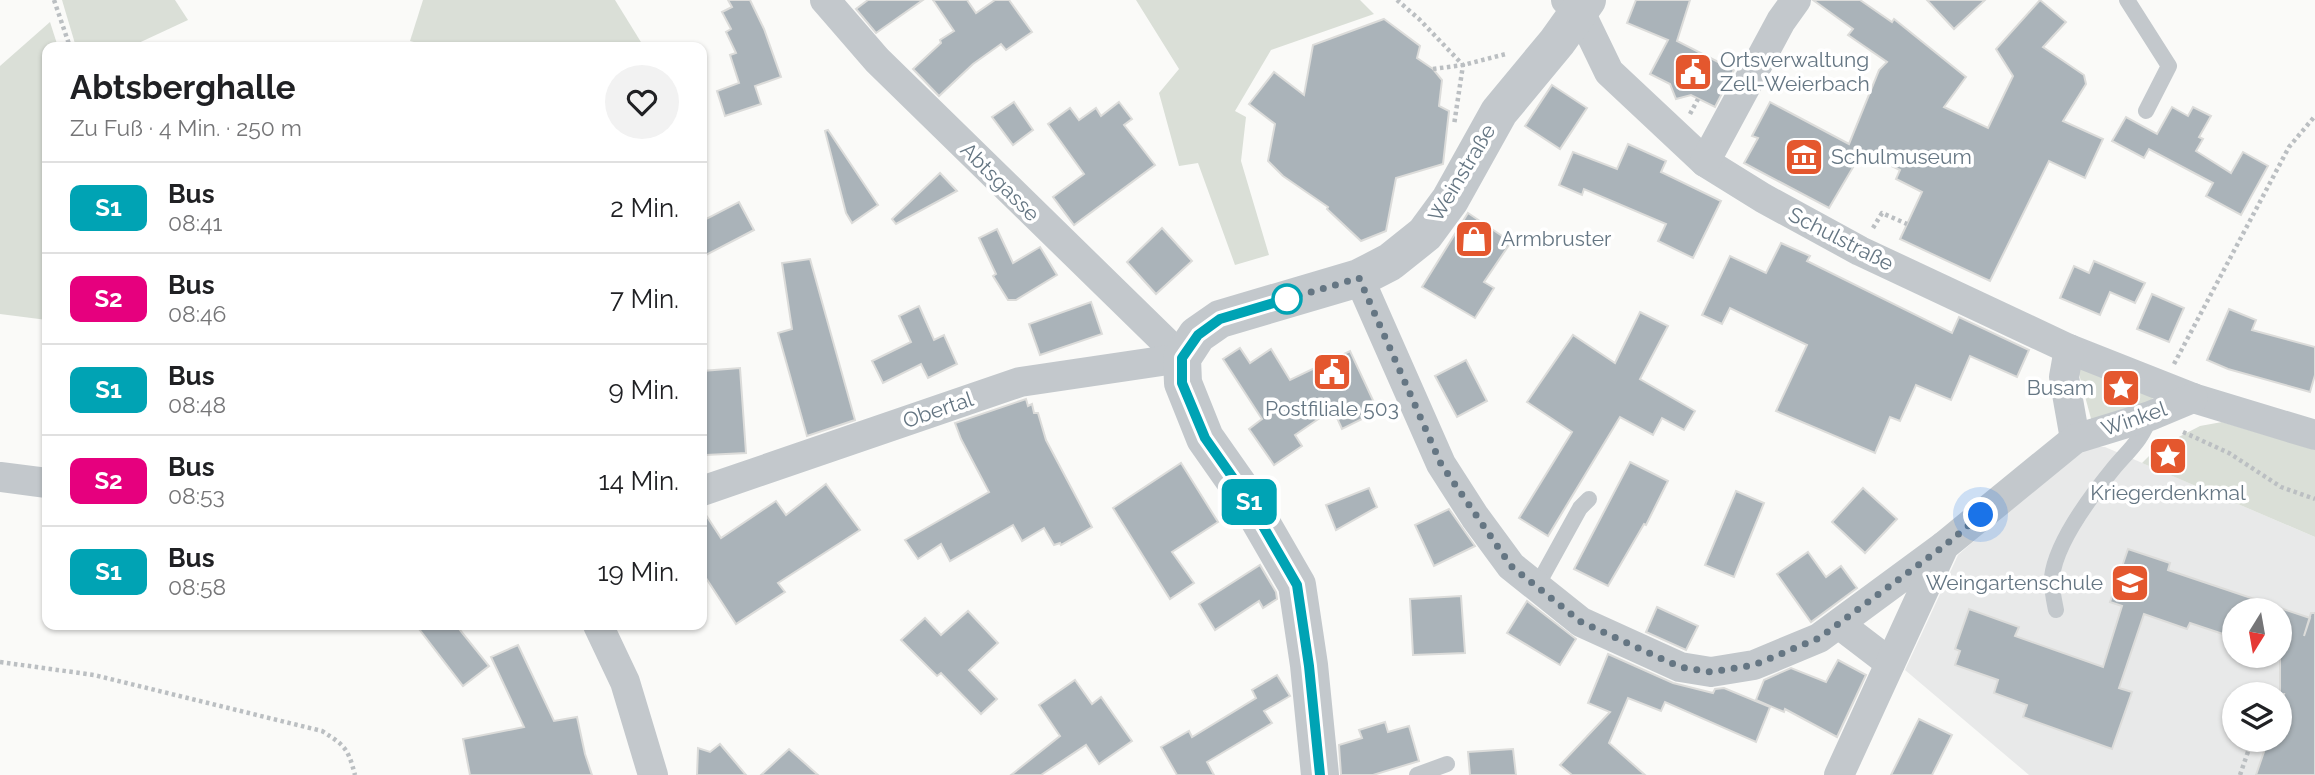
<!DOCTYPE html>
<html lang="de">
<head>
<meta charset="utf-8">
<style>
	body { margin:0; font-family:Raleway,sans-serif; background:#f2f2f2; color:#202124; height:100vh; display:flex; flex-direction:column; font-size:26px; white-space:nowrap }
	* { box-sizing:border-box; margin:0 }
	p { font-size:23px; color:#757577 }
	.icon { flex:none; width:38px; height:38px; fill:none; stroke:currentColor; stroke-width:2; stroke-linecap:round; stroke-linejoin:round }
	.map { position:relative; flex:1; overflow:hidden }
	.side { position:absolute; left:42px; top:42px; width:665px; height:588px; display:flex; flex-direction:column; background:#fff; border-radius:14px; box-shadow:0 2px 5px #0004 }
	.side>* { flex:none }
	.badge { padding:0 14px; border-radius:10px; font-size:24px; line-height:46px }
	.needle { width:46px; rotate:191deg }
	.buttons { position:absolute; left:2222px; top:598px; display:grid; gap:14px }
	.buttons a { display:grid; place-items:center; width:70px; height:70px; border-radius:50%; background:#fff; box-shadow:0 2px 5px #0004; font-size:35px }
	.you { position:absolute; width:35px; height:35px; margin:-18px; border:5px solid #fff; border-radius:50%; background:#1a73e8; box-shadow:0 0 0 10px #1a73e833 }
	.map>.badge { position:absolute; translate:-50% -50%; box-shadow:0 0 0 4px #fff }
	.round { display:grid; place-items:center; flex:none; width:74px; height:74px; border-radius:37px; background:#f2f2f2 }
	.head { display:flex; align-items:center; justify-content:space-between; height:119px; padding:0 28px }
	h1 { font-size:33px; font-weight:700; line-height:52px }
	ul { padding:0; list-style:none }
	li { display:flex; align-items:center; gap:21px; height:91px; padding:0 28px; border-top:2px solid #e0e0e0 }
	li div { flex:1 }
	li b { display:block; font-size:26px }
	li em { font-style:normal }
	li .badge { min-width:77px; font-weight:700; text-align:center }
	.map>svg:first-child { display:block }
	.built { fill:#e8e9e9; fill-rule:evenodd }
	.green { fill:#dadfd7 }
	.building { fill:#aab3b9; stroke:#dcdcda; stroke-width:2 }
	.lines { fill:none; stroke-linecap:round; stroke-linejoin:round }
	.path { stroke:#bbbfc2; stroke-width:4.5; stroke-dasharray:3.5 3.5; stroke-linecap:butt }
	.service { stroke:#c3c8cc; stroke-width:16 }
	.minor { stroke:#c3c8cc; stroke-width:30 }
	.tertiary { stroke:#c3c8cc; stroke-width:38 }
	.line-casing { stroke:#fff; stroke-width:16 }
	.line { stroke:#00a3b4; stroke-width:10 }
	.walk { stroke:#657683; stroke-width:7; stroke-dasharray:0 12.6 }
	.stop-dot { fill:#fff; stroke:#00a3b4; stroke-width:3.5 }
	.labels { text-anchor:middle; stroke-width:7; stroke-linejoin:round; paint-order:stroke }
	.poi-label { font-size:21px; fill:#657683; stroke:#fff; text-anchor:start }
	.street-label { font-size:21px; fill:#657683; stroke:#fff }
</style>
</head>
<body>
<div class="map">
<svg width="2315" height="775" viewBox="0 0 2315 775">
	<rect width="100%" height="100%" fill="#fafaf8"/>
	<path class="built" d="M2082,446l23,1 210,90v238h-286l-124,-105 53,-115zM2235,611h45v45h-45zM2235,695h45v45h-45z"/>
	<g class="green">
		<path d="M62,0h113l13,20 -58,27h-54z"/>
		<path d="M423,0h192l29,47h-211l-23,-6z"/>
		<path d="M1136,0h224l14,14 -103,36 -36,61 11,6 -5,44 28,94 -34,10 -37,-102 -19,3 -20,-73 20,-24z"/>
		<path d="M50,22l8,25h-11v273l-47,-6v-248z"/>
		<path d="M2078,362l76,35 -7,7 -54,22 -14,-52z"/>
		<path d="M2222,422l93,28v87l-173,-74 9,-9 18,17 7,-4 5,-9 -10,-17 29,-15z"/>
	</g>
	<g class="building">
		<path d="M728,0h22l14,29 17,48 -26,9 6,18 -36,12 -8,-25 22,-8 -9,-28 6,-2 -10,-21 5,-3 -9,-17 10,-5z"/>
		<path d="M868,0h55l-47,33 -20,-24z"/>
		<path d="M933,0h34l9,13 19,-13h14l23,32 -26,18 -5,-6 -28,20 -34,32 -26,-27 28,-26 -1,-3 14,-9z"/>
		<path d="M1636,0h54l-13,41 57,29 -19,37 -24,-12 -15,4 -6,-15 -20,-10 18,-34 -41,-17z"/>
		<path d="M1813,0h47l32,22 2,-3 72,58 -22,30 44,21 25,-52 -17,-27 44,-49 26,22 -23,25 41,28 2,9 -23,37 40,18 -18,39 -36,-17 -59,120 -90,-42 22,-47 -26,-13 4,-9 -38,-18 -33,56 -85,-45 14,-25 -6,-2 18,-34 79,42 30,-74 8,-8 -39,-27 5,-6z"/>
		<path d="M1927,0h58l-31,29z"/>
		<path d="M1384,19l36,27 -3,12 16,11 9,11 -3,26 10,5 -6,53 -47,14 -10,53 -25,10 -34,-32 1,-2 -45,-31 -15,-15 7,-37 -26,-20 25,-32 30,23 9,-50z"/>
		<path d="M1552,85l35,23 -27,41 -35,-23z"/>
		<path d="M1014,102l19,28 -20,15 -21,-28z"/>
		<path d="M1119,102l13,17 -8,6 31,40 -81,60 -21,-28 31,-23 -36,-50 22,-16 9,12 17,-12 5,8z"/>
		<path d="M2172,107l16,9 5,-9 18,9 -12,21 4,2 -7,12 35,22 12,-21 25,14 -27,49 -35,-19 7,-13 -64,-34 -5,9 -32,-17 14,-24 31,17z"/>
		<path d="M828,130l50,75 -26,18 -6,-10 -21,-82z"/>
		<path d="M1628,144l38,17 -5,11 60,29 -28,57 -35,-17 8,-17 -82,-35 -2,6 -23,-10 14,-33 44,17z"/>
		<path d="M940,173l17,18 -61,33 -4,-5z"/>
		<path d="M739,202l15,28 -52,27v-36z"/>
		<path d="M1468,213l43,29 -27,40 10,6 -19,30 -53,-31z"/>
		<path d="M1162,228l30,33 -36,33 -29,-32z"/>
		<path d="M997,229l16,34 27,-16 17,28 -41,25h-8l-15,-24 3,-2 -17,-36z"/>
		<path d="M1781,243l29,13 -3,5 145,72 7,-16 70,33 -12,27 -47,-21 -19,44 -35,-15 -16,36 -10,-4 -15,36 -99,-42 31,-66 -77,-37 -8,16 -20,-9 28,-59 36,17z"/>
		<path d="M810,259l45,161 -48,16 -29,-103 14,-4 -10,-66z"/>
		<path d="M2094,261l51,22 -10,20 -25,-11 -10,23 -40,-17 14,-32 15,7z"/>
		<path d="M2152,294l32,14 -15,34 -32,-13z"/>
		<path d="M1091,302l11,32 -62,21 -11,-31z"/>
		<path d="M919,306l15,34 10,-5 13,29 -29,14 -7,-14 -38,19 -11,-22 39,-19 -12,-26z"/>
		<path d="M2229,309l27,11 -4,10 63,17v28l-5,17 -82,-23 -21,-9z"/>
		<path d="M1640,312l28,14 -28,53 55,32 -11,19 -22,-12 -9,17 -33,-18 -72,119 -29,-18 53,-86 -45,-30 46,-67 42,28z"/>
		<path d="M1240,348l10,15 21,-14 19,31 60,-29 28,60 -36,18 -9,-20 -38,26 7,11 -28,19 -25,-36 13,-10 -39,-60z"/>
		<path d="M1466,360l21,41 -30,16 -22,-41z"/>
		<path d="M740,368l6,85 -40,2 -4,-84z"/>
		<path d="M1026,399l2,7 4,-2 2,9h4l8,27 46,87 -31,18 -1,-2 -6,2 -10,-17 -22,13 -9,-16 -63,36 -9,-17 -23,15 -13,-19 84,-48 -28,-53 -6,-16z"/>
		<path d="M1630,462l38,19 -22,44 -2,-1 -36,62 -34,-17z"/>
		<path d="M1181,463l37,59 -46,30 22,31 -24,16 -57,-91z"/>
		<path d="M826,484l34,46 -82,53 7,9 -49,32 -34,-52v-63l19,29 55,-37 10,14z"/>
		<path d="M1369,488l8,19 -41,23 -10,-25z"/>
		<path d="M1863,488l34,31 -32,34 -33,-31z"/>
		<path d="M1736,491l28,12 -30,74 -29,-12z"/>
		<path d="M1449,509l26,37 -41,20 -19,-41z"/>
		<path d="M2128,549l42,14 -2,7 110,37 -1,4h-42v27l-45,-15 -3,6 -43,-15 -25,74 13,4 -20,57 -89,-32 4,-12 -33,-12 4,-13 -43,-15 5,-14 -5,-2 14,-40 50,18 -4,9 88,31 19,-61 -12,-4z"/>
		<path d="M1808,552l18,25 15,-11 16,22 -46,34 -34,-48z"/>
		<path d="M1260,565l16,27 1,7 -14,9 -4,-7 -44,29 -16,-26z"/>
		<path d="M1461,596l4,57 -52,2 -3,-56z"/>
		<path d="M1527,601l49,38 -16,26 -53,-32z"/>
		<path d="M1657,607l41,19 -12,24 -40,-18z"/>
		<path d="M2280,608l30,10 -6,18 7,-23h4v162h-59l12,-35h12v-35l4,-11h-4z"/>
		<path d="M968,611l30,32 -29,27 28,29 -16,15 -40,-41 -4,3 -36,-36 24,-22 16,17z"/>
		<path d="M416,625h40l33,41 -26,20z"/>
		<path d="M518,645l36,76 23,-4 8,37 7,21h-122l-7,-36 61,-12 -33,-70z"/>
		<path d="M1608,654l65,29 40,10 2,-4 9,-1 46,19 -14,35 -91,-40 -4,9 -33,-13 -19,45 36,32h-73l-12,-10 50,-53 -22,-9z"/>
		<path d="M1838,660l28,15 -29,62 -52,-28 -1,3 -28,-12 8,-20 27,-12 35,14z"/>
		<path d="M1277,675l13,21 -26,15 8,12 -65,39 7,13h-37l-16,-28 28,-16 3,6 64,-39 -4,-8z"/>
		<path d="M1075,680l17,24 9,-7 31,44 -33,23 -13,-19 -45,30h-30l49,-39 -21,-31z"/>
		<path d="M1919,719l33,16 -20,40h-41z"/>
		<path d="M1385,722l3,10 21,-6 10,35 -46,14h-32l-2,-30 23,-7 -3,-8z"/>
		<path d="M720,744l26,31h-49l1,-27 12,4z"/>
		<path d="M789,749l29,26h-57z"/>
		<path d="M1513,749l3,26h-46l-2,-23z"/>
	</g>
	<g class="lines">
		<g class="path">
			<path d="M54,0l16,47"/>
			<path d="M1397,0l22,19 44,46 -9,60"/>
			<path d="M1433,69l30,-4 43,-11"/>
			<path d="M1690,114l8,-15"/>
			<path d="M1873,228l9,-15 25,11"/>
			<path d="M2174,364l115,-217 26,-31"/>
			<path d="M2183,432l46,21 52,34 34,12"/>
			<path d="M0,662l94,13 228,56c24,15 26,18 33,44"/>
			<path d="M2240,775l12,-35"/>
		</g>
		<g class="service">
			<path d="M2127,0l42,66 -23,45"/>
			<path d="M1537,586l43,-78 9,-9"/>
			<path d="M2056,610c-2,-10 -5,-23 -4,-33 4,-35 39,-81 61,-108 15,-18 30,-30 37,-53"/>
			<path d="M1417,775l30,-11"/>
		</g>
		<g class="minor">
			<path d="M825,0l52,60 305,298"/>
			<path d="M1566,0l14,12 29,60 96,90 58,36 97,53 209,98 124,49 122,37"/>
			<path d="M1705,162l76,-141 15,-21"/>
			<path d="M1359,278l82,186 34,53 36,49 70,56 99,45 31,5 43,-7 65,-27 125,-92"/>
			<path d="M2069,349l-5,28 11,62"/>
			<path d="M0,477l47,6"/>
			<path d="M702,491l318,-109 162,-24"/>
			<path d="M1839,624l51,39"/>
			<path d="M598,625l27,57 28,93"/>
			<path d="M1839,775l105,-229 131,-107 75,-23 43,-18"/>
		</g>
		<path class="tertiary" d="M1320,775l-11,-110 -12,-80 -52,-90 -40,-57 -22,-55 -1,-25 15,-23 23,-16 139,-41 31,-16 35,-28 25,-34 49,-88 58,-70 30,-42"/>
	</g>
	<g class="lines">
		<g class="line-casing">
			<path id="line" d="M1287,299l-67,20 -22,16 -16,23v25l23,55 40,57 52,90 12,81 11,109"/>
		</g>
		<use href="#line" class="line"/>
		<path class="walk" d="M1287,299l72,-21 82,186 70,102 70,56 99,45 31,5 43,-7 65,-27 125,-92 37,-31"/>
	</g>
	<defs>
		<g id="civic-square" transform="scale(2.0125)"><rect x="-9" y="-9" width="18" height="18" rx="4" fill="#e4572e" stroke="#fff"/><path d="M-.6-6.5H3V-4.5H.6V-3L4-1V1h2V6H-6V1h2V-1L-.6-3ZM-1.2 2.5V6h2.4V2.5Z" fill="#fff"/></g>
		<g id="museum-square" transform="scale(2.0125)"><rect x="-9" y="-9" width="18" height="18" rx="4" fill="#e4572e" stroke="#fff"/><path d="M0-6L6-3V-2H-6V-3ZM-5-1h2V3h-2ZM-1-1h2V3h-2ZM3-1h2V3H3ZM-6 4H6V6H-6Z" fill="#fff"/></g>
		<g id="shop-square" transform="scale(2.0125)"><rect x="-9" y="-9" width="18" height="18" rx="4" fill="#e4572e" stroke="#fff"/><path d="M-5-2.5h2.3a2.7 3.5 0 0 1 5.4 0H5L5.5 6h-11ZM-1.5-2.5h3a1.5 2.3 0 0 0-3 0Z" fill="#fff"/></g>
		<g id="sight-square" transform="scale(2.0125)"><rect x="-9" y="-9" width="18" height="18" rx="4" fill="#e4572e" stroke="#fff"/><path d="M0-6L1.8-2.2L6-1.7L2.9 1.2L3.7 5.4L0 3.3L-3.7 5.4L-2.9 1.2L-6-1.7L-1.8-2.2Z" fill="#fff"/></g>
		<g id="school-square" transform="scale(2.0125)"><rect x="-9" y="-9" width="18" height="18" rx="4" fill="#e4572e" stroke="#fff"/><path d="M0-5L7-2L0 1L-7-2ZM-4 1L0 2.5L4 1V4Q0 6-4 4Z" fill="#fff"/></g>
	</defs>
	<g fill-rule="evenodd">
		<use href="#civic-square" x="1693" y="72"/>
		<use href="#museum-square" x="1804" y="157"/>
		<use href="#shop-square" x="1474" y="239"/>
		<use href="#civic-square" x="1332" y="372"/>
		<use href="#sight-square" x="2121" y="388"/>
		<use href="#sight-square" x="2168" y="456"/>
		<use href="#school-square" x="2130" y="583"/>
	</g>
	<circle class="stop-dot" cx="1287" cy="299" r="14"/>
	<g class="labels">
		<g class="poi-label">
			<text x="1720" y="67">Ortsverwaltung<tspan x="1720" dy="24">Zell-Weierbach</tspan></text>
			<text x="1831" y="164">Schulmuseum</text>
			<text x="1501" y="246">Armbruster</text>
			<text x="2094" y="395" text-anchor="end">Busam</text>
			<text x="1332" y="416" text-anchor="middle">Postfiliale 503</text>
			<text x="2168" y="500" text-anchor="middle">Kriegerdenkmal</text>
			<text x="2103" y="590" text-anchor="end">Weingartenschule</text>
		</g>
		<g class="street-label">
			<text transform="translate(1462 173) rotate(-59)" y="7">Weinstraße</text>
			<text transform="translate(1000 182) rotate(45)" y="7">Abtsgasse</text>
			<text transform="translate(1841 239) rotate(27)" y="7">Schulstraße</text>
			<text transform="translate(938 410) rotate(-19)" y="7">Obertal</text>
			<text transform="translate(2134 419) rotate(-19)" y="7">Winkel</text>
		</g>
	</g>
</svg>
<div class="buttons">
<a><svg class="needle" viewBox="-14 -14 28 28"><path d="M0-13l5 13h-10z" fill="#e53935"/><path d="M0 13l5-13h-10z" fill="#757577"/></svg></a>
<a><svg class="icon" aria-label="layers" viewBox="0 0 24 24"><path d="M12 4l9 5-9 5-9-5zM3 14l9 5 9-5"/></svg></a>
</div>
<div class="you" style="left:1981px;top:515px"></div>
<b class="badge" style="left:1249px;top:502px;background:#00a3b4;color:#fff">S1</b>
<section class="side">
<div class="head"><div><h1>Abtsberghalle</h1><p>Zu Fuß · 4 Min. · 250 m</p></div><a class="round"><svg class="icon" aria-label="heart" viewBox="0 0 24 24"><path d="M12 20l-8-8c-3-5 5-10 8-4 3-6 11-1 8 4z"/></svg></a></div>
<ul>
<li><span class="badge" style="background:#00a3b4;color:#fff">S1</span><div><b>Bus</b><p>08:41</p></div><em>2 Min.</em></li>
<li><span class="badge" style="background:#e6007e;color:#fff">S2</span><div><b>Bus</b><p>08:46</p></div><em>7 Min.</em></li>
<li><span class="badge" style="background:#00a3b4;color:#fff">S1</span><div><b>Bus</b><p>08:48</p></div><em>9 Min.</em></li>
<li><span class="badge" style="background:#e6007e;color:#fff">S2</span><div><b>Bus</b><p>08:53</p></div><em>14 Min.</em></li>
<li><span class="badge" style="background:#00a3b4;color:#fff">S1</span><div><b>Bus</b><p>08:58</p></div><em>19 Min.</em></li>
</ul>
</section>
</div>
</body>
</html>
